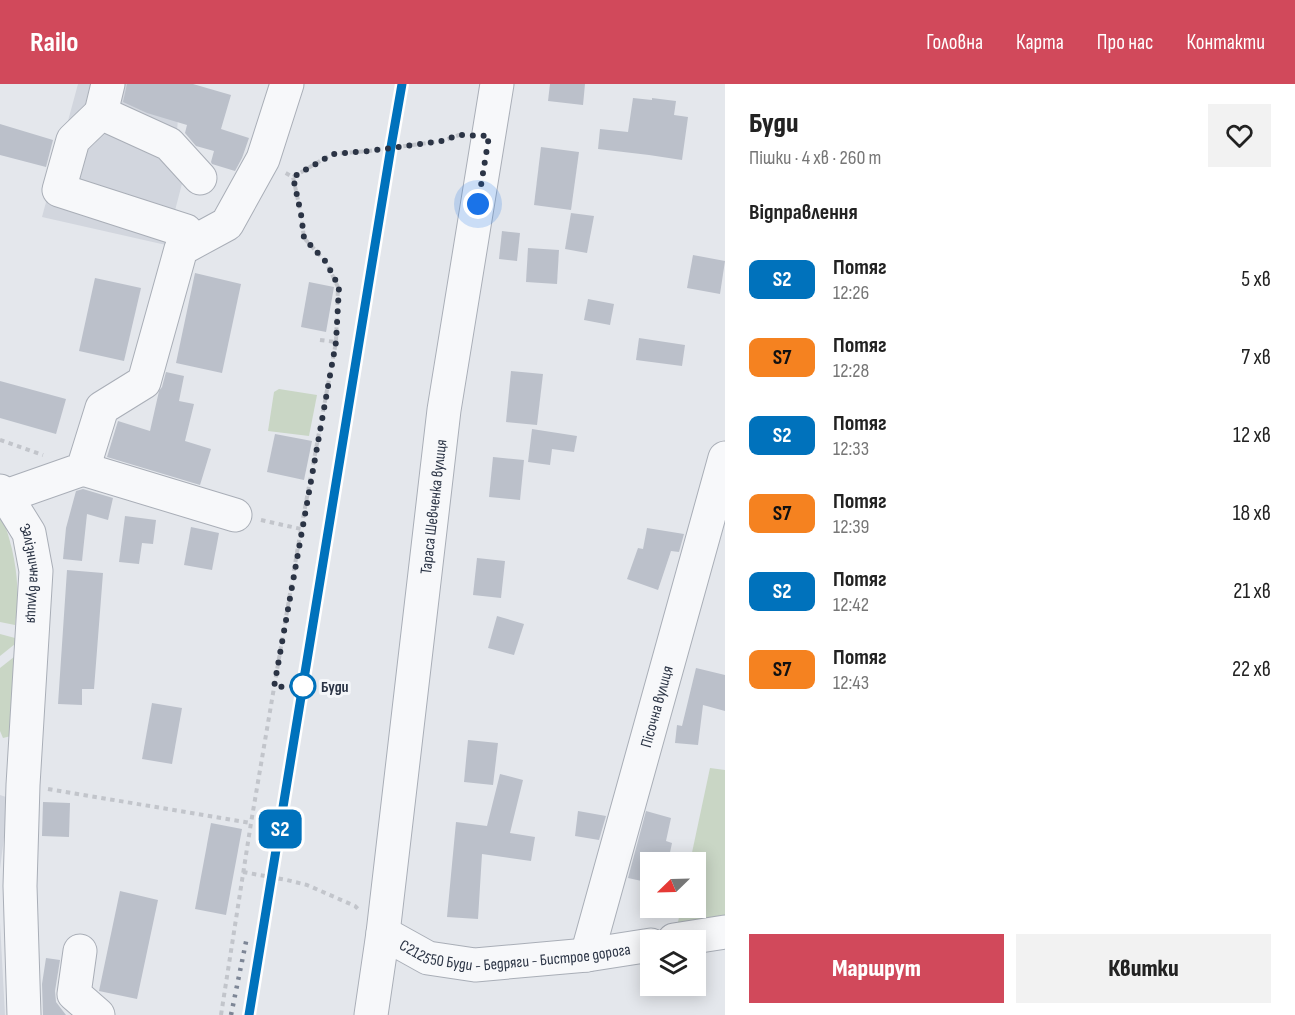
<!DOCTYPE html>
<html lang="uk">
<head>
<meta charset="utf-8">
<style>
	body { margin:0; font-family:"Sofia Sans Condensed",sans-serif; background:#f2f2f2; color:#222; height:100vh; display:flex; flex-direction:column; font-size:22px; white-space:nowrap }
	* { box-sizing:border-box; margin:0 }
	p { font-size:20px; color:#767676 }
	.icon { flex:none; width:33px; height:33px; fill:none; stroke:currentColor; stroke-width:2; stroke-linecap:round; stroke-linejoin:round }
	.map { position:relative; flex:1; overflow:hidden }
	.side { display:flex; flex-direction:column; background:#fff; width:570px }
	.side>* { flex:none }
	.badge { padding:0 12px; border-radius:9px; font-size:21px; line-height:39px }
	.needle { width:39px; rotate:247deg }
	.buttons { position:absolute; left:640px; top:768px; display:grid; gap:12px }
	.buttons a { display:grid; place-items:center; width:66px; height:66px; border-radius:0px; background:#fff; box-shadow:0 3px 15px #0003; font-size:30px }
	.you { position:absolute; width:30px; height:30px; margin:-15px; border:4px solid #fff; border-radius:50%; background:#1a73e8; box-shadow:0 0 0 9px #1a73e833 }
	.map>.badge { position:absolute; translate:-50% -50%; box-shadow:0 0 0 3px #fff }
	h2 { padding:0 24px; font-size:22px; line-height:54px }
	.round { display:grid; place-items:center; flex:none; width:63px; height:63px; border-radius:0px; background:#f2f2f2 }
	.overview { display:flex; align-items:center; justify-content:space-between; height:102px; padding:0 24px }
	h1 { font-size:28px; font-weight:800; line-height:45px }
	.primary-button { display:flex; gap:12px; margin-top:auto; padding:12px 24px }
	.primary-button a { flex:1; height:69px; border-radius:0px; background:#d1495b; color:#fff; font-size:24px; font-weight:800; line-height:69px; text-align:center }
	.primary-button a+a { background:#f2f2f2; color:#222 }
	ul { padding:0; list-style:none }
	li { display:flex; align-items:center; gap:18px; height:78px; padding:0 24px }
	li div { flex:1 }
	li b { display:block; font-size:22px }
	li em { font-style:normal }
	li .badge { min-width:66px; font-weight:700; text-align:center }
	header { display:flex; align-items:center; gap:36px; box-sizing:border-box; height:84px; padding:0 30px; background:#d1495b; color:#fff }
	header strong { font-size:28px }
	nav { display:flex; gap:33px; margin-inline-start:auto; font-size:21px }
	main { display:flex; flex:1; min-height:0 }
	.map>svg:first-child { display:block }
	.built { fill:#d2d6de }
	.green { fill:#c9d6c5 }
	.building { fill:#bbc0ca }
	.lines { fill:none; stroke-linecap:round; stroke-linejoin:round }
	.minor-casing { stroke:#a9aeb7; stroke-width:35 }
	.path { stroke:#c2c5cb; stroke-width:4; stroke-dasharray:4.5 4.5; stroke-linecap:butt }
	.minor { stroke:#f7f8fa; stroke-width:33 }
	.rail { stroke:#7d8696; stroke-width:4.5; stroke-dasharray:3 6; stroke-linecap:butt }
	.line-casing { stroke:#fff; stroke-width:14 }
	.line { stroke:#0072bc; stroke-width:9 }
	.walk { stroke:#2b3445; stroke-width:6; stroke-dasharray:0 10.8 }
	.stop-dot { fill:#fff; stroke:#0072bc; stroke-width:3 }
	.labels { text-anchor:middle; stroke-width:6; stroke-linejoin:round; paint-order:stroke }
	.street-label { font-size:16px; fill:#2b3445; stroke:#f4f6f9 }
	.stop-label { font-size:16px; font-weight:bold; fill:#2b3445; stroke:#f4f6f9; text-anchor:start }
</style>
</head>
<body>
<header>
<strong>Railo</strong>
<nav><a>Головна</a><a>Карта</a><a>Про нас</a><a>Контакти</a></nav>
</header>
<main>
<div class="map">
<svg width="725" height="931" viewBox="0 0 725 931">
	<rect width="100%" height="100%" fill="#e4e7ec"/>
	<g class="built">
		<path d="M78,0h103l-6,70 9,22 -18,69 -124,-28z"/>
		<path d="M0,711l9,3 -9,71z"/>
		<path d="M0,839l5,92h-5z"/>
	</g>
	<g class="green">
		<path d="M279,305l38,6 -8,41 -41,-5 6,-39z"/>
		<path d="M0,434c7,9 9,20 12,31 6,27 7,49 3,76l-15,-3z"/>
		<path d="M0,550l15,4v6l-15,12z"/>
		<path d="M14,573l-3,79 -8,2 -3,-7v-63z"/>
		<path d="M710,684l15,2v151l-50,15 6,-28h15v-46h-6z"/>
	</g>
	<g class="building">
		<path d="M127,0h66l38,11 -10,34 28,9 -7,20 -7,13 -23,-7 -1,-2 3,-11 -18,-5 -11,-13 2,-8 -40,-12 -24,-11z"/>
		<path d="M550,0h35l-2,21 -35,-4z"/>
		<path d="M633,14l19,2v-2l24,3 -2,14 14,2 -6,43 -33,-5 -51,-6 2,-20 28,3z"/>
		<path d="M0,40l53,16 -7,27 -46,-12z"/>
		<path d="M541,63l38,5 -8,58 -37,-5z"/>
		<path d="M571,129l23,3 -7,37 -22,-4z"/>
		<path d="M502,147l18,2 -3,28 -18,-2z"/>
		<path d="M528,164l31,2 -2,34 -31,-2z"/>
		<path d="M693,171l32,6 -5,33 -33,-6z"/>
		<path d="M195,189l46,11 -19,89 -46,-10z"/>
		<path d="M95,194l46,10 -17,73 -45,-10z"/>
		<path d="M309,198l25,5 -8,45 -25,-5z"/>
		<path d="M588,215l26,5 -4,21 -26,-5z"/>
		<path d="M639,254l46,7 -3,21 -46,-6z"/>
		<path d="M511,287l32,3 -6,51 -31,-3z"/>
		<path d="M166,288l18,4 -5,25 15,3 -9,37 26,8 -11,36 -93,-28 11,-36 32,10 9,-40 3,-4z"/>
		<path d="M0,297l66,18 -10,35 -56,-16z"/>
		<path d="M532,345l45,7 -3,16 -22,-3 -2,16 -22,-3z"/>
		<path d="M275,350l37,7 -8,39 -37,-8z"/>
		<path d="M493,373l31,3 -4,40 -31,-3z"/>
		<path d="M83,405l30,9 -5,22 -21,-6 -5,47 -19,-2 3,-31 10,-37z"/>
		<path d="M125,432l31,4 -3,24 -11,-1 -3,21 -20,-2z"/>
		<path d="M191,443l28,6 -7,37 -28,-5z"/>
		<path d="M647,444l37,6 -5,18 -8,-1 -13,39 -31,-11 11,-31 5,1z"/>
		<path d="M477,474l28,3 -4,37 -28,-3z"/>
		<path d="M67,486l36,3 -9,116h-12v16l-24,-1z"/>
		<path d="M497,532l27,8 -10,31 -26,-7z"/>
		<path d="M696,584l29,7v36l-22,-6 -5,40 -23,-2 2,-18 5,1z"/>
		<path d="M152,619l30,5 -10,56 -30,-5z"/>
		<path d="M468,656l30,3 -5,42 -29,-3z"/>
		<path d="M500,690l23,6 -13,53 25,4 -4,24 -49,-7 -4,65 -31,-2 9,-95 31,4z"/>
		<path d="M43,718l27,1 -1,34 -27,-1z"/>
		<path d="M578,727l28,5 -7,24 -24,-4z"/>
		<path d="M646,727l25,7 -5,23 6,2 -4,19h-17v21l-23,-5z"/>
		<path d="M211,739l31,6 -16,86 -31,-6z"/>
		<path d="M120,807l38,9 -21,99 -38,-8z"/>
		<path d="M46,874l14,2 -5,31 1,11 10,13h-23l-1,-31z"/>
	</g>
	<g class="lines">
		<g class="minor-casing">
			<g id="minor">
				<path d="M101,29l7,-29"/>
				<path d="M186,147l-127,-41 14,-50 28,-27 68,31 31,34"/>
				<path d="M83,385l152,46"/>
				<path id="s1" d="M0,407l6,5 23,37 7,38 -13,214 -3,101 4,129"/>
				<path d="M6,412l77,-27 19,-61 42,-26 37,-133 46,-25 36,-65 24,-75"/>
				<path id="s2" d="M383,849l45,25 47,7 112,-10 64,-10"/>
				<path d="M674,856l51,-8"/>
				<path d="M80,867l-6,43 24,21"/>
				<path id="s3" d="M587,871l138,-497"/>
				<path id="s4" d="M371,931l12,-82 61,-523 53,-326"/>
			</g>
		</g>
		<g class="path">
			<path d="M293,93l39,-23 37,-3 73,-10 17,-6h5"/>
			<path d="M320,256l16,2"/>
			<path d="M0,356l43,15"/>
			<path d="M261,436l40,9"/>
			<path d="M48,705l203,34"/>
			<path d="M243,788l44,8 20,5 48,21 3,3"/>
			<path d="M221,931l30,-192 50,-294 35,-187 2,-55 -12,-25 -22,-24 -3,-24 -8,-37 -9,-5"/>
		</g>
		<use href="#minor" class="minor"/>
		<g class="rail">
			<path d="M231,931l16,-78"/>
			<path d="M249,931l142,-868 11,-63"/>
		</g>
	</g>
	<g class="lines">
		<g class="line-casing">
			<path id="line" d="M249,931l142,-868 11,-63"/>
		</g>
		<use href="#line" class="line"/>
		<path class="walk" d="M303,602l-29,1 62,-345 3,-55 -13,-25 -22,-24 -3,-24 -8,-37 40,-23 36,-3 73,-10 17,-6 30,1 -11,68"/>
	</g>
	<circle class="stop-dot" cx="303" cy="602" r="12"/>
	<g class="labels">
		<g class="street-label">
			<text dy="6" stroke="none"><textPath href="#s4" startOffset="512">Тараса Шевченка вулиця</textPath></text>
			<text dy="6" stroke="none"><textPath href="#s1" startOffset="92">Залізнична вулиця</textPath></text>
			<text dy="6" stroke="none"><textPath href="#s3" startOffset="258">Пісочна вулиця</textPath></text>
			<text dy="6" stroke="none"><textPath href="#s2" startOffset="138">С212550 Буди - Бедряги - Бистрое дорога</textPath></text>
		</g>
		<g class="stop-label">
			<text x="321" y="608">Буди</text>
		</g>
	</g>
</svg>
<div class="buttons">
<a><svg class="needle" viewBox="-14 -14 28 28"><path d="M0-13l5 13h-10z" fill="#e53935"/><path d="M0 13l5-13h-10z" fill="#767676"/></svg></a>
<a><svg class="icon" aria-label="layers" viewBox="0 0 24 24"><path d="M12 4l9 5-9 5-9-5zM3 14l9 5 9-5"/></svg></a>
</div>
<div class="you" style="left:478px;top:120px"></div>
<b class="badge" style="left:280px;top:745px;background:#0072bc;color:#fff">S2</b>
</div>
<section class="side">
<div class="overview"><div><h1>Буди</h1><p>Пішки · 4 хв · 260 m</p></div><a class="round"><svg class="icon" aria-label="heart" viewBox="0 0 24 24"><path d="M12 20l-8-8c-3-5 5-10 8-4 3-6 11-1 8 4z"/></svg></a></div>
<h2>Відправлення</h2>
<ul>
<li><span class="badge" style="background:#0072bc;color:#fff">S2</span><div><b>Потяг</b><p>12:26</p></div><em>5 хв</em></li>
<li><span class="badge" style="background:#f58220;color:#111">S7</span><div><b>Потяг</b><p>12:28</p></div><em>7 хв</em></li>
<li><span class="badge" style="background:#0072bc;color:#fff">S2</span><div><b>Потяг</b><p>12:33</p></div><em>12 хв</em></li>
<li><span class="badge" style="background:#f58220;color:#111">S7</span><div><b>Потяг</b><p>12:39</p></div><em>18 хв</em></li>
<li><span class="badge" style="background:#0072bc;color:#fff">S2</span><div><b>Потяг</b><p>12:42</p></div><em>21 хв</em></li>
<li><span class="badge" style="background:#f58220;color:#111">S7</span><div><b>Потяг</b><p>12:43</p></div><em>22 хв</em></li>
</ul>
<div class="primary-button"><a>Маршрут</a><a>Квитки</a></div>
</section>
</main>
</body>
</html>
